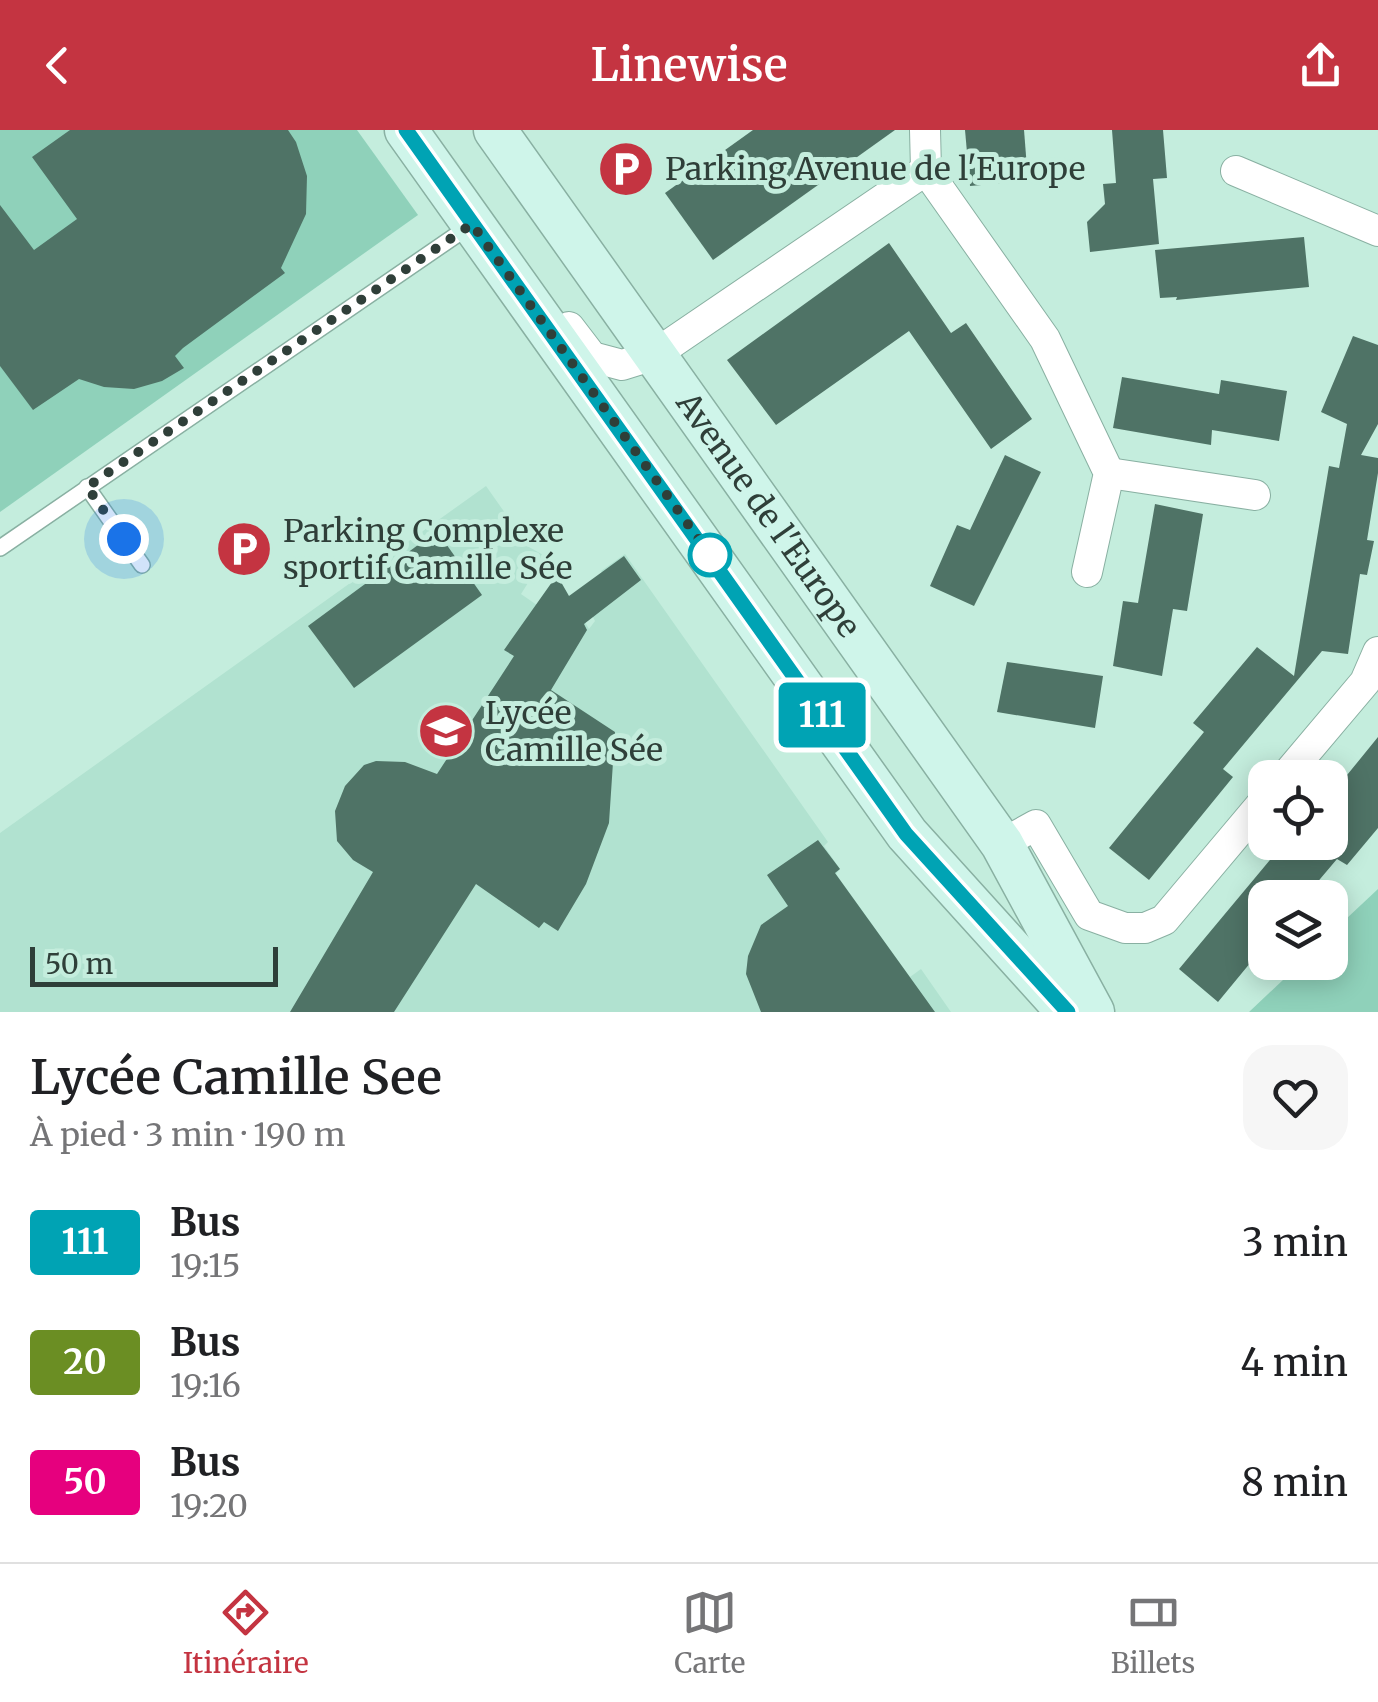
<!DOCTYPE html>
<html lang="fr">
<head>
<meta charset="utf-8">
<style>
	body { margin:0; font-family:Merriweather,serif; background:#f6f6f6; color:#202124; height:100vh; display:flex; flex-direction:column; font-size:38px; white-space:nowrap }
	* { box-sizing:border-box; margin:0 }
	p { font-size:32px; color:#757577 }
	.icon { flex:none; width:55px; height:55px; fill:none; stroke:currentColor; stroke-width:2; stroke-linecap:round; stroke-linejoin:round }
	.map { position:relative; height:882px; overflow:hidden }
	.drawer { display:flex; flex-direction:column; background:#fff; flex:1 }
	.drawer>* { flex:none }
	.badge { padding:0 20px; border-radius:8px; font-size:35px; line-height:65px }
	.buttons { position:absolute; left:1248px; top:630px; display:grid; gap:20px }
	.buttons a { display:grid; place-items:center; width:100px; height:100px; border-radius:20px; background:#fff; box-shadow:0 5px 25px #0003; font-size:50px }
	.scale { position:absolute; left:30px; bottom:25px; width:248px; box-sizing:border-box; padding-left:10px; border:5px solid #2f3f39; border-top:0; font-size:28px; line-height:35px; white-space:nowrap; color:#2f3f39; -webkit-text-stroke:8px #c4eddd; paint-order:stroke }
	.you { position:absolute; width:50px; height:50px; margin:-25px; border:8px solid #fff; border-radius:50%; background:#1a73e8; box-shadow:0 0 0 15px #1a73e833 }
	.map>.badge { position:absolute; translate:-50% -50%; box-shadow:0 0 0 5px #fff }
	.round { display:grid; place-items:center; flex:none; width:105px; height:105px; border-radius:30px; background:#f6f6f6 }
	.summary { display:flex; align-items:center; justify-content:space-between; height:170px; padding:0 30px }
	h1 { font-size:48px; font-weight:600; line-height:75px }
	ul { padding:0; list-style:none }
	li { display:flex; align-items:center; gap:30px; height:120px; padding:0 30px }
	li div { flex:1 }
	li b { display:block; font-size:38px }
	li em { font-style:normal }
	li .badge { min-width:110px; font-weight:700; text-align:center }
	header { display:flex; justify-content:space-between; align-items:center; height:130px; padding:0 30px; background:#c43441; color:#fff; font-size:45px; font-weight:600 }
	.tab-bar { display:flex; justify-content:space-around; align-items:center; height:140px; border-top:2px solid #e0e0e0; background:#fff; font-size:28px; color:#757577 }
	.tab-bar a { display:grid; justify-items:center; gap:5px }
	.tab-bar .current { color:#c43441 }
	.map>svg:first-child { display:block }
	.built { fill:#b1e2d0 }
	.green { fill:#8fd1ba }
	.building { fill:#4f7366 }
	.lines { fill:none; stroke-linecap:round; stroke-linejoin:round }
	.lane-casing { stroke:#89b0a2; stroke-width:18 }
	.street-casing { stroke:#89b0a2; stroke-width:32 }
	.secondary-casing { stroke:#89b0a2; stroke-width:45 }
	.lane { stroke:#fff; stroke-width:15 }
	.street { stroke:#fff; stroke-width:30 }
	.secondary { stroke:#cff5ea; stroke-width:42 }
	.line-casing { stroke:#fff; stroke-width:22 }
	.line { stroke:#00a3b4; stroke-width:15 }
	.walk { stroke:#2f3f39; stroke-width:10; stroke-dasharray:0 18 }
	.stop-dot { fill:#fff; stroke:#00a3b4; stroke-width:5 }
	.labels { text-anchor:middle; stroke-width:10; stroke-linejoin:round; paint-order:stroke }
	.poi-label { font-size:32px; fill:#2f3f39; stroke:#c4eddd; text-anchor:start }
	.street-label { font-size:32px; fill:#2f3f39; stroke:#c4eddd }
</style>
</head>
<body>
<header><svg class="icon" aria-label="back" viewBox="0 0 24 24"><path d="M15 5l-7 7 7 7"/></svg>Linewise<svg class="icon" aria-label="share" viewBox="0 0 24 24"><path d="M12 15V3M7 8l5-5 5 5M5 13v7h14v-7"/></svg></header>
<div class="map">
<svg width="1378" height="882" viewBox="0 0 1378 882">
	<rect width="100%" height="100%" fill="#c4eddd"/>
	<path class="built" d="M486,356l43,61 16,9 -24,38 23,16 16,2 10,-17 19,34 6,-8 -3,-6 25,-18 -16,-26 24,-17 203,288 -4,4 16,23 -4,5 74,103 11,-8 30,43h-951v-179z"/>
	<g class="green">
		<path d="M0,0h357l61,85 -418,297z"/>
		<path d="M1378,759v123h-129l52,-49 29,-1v-28z"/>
	</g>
	<g class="building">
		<path d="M70,0h218l8,12 11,34 -1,38 -25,54 4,5 -102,75 -8,8 9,12 -22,13 -28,8 -30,-2 -25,-8 -46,31 -33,-44v-161l34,45 43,-31 -45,-62z"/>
		<path d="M753,0h142l-182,130 -48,-67z"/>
		<path d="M965,0h59l4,51 -58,5z"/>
		<path d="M1112,0h51l4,48 -14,1 6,65 -69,8 -3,-30 18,-18 -2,-20 13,-1z"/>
		<path d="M1304,107l5,50 -133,13 1,-3 -17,1 -5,-48z"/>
		<path d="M889,113l62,90 15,-10 66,96 -41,30 -82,-118 -133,94 -49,-65z"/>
		<path d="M1353,206l25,9v79l-17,31 17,3v15l-11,67 7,1 -7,34 -7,-1 -12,80 -26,-3 -99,118 10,8 -84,103 -40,-32 95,-116 -11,-9 64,-76 37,29 35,-210 10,2 8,-44 -26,-12z"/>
		<path d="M1122,247l97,17 2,-14 66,11 -8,50 -67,-11 -1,15 -98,-17z"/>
		<path d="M1005,325l36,17 -67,134 -44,-20 27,-61 13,5z"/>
		<path d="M1155,374l48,10 -16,97 -14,-2 -11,67 -49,-10 10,-65 15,2z"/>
		<path d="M437,401l45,64 -128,93 -46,-62z"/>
		<path d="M624,426l17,24 -57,44 3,6 -36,60 64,42 -6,91 -23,61 -28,47 -14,-9 -5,6 -63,-44 -82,128h-104l83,-140 -20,-12 -16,-19 -2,-30 10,-25 19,-21 12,-4 29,1 32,12 77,-118 -10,-6 53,-75 12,21z"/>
		<path d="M1007,532l96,14 -8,52 -98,-16z"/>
		<path d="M1378,607v91l-31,37 -10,-6 -33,39h-39v47l-47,57 -39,-33 106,-127h45v-46z"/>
		<path d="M818,710l22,29 -5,4 100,139h-174l-15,-38 2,-18 13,-31 27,-19 -21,-31z"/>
	</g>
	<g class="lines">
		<g class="lane-casing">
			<g id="lane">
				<path d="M87,357l55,78"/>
				<path d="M0,418l471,-323"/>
			</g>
		</g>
		<g class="street-casing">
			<g id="street">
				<path d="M926,40l119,169 64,134 -22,99"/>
				<path d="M1236,41l142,60"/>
				<path d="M569,197l23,30 30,8 32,-10 272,-185 -1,-40"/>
				<path d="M1109,343l146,22"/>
				<path d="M1284,648l81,-96 13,-30"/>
				<path d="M1002,714l34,-19 53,90 36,13h20l19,-8 101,-120"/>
			</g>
		</g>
		<g class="secondary-casing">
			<g id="secondary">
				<path d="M406,0l501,704 161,178"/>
				<path id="s1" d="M495,0l507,714 91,168"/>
			</g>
		</g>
		<use href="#lane" class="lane"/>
		<use href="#street" class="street"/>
		<use href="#secondary" class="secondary"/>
	</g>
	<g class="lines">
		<g class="line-casing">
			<path id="line" d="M406,0l500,704 162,178"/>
		</g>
		<use href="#line" class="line"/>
		<path class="walk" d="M124,409l-37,-52 385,-263 238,331"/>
	</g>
	<defs>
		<g id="parking-disc" transform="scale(2.875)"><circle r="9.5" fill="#c43441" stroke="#c4eddd"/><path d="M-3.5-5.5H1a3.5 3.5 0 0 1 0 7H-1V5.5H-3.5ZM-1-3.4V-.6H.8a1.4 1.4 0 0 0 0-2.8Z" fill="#fff"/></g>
		<g id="school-disc" transform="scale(2.875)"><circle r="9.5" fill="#c43441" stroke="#c4eddd"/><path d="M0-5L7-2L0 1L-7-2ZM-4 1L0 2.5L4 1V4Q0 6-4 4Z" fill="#fff"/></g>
	</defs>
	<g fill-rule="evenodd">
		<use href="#parking-disc" x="626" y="39"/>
		<use href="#parking-disc" x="244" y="419"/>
		<use href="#school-disc" x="446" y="601"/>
	</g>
	<circle class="stop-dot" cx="710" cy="425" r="20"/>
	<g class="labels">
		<g class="poi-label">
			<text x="665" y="50">Parking Avenue de l'Europe</text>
			<text x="283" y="412">Parking Complexe<tspan x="283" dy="37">sportif Camille Sée</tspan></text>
			<text x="485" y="594">Lycée<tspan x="485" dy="37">Camille Sée</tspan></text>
		</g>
		<g class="street-label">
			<text dy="11" stroke="none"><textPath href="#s1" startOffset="472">Avenue de l'Europe</textPath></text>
		</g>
	</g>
</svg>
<div class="buttons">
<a><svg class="icon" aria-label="locate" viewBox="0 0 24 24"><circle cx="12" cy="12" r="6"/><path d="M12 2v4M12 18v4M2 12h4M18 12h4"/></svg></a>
<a><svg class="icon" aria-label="layers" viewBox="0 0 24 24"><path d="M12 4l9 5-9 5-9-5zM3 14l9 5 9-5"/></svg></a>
</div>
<div class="scale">50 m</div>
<div class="you" style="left:124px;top:409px"></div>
<b class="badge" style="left:822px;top:585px;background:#00a3b4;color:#fff">111</b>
</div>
<section class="drawer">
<div class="summary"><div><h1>Lycée Camille See</h1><p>À pied · 3 min · 190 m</p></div><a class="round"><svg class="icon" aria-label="heart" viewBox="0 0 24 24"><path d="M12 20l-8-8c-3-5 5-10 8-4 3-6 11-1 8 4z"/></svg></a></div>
<ul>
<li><span class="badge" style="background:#00a3b4;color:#fff">111</span><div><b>Bus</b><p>19:15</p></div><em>3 min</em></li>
<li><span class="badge" style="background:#6b8e23;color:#fff">20</span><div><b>Bus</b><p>19:16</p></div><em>4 min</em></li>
<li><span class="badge" style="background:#e6007e;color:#fff">50</span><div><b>Bus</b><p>19:20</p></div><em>8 min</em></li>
</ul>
</section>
<nav class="tab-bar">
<a class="current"><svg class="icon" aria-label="directions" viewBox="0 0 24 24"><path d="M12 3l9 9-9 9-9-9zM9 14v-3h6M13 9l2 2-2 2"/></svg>Itinéraire</a>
<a><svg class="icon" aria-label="map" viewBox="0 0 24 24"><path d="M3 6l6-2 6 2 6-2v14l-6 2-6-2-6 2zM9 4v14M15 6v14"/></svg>Carte</a>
<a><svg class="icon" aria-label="tickets" viewBox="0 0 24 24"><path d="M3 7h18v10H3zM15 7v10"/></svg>Billets</a>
</nav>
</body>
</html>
